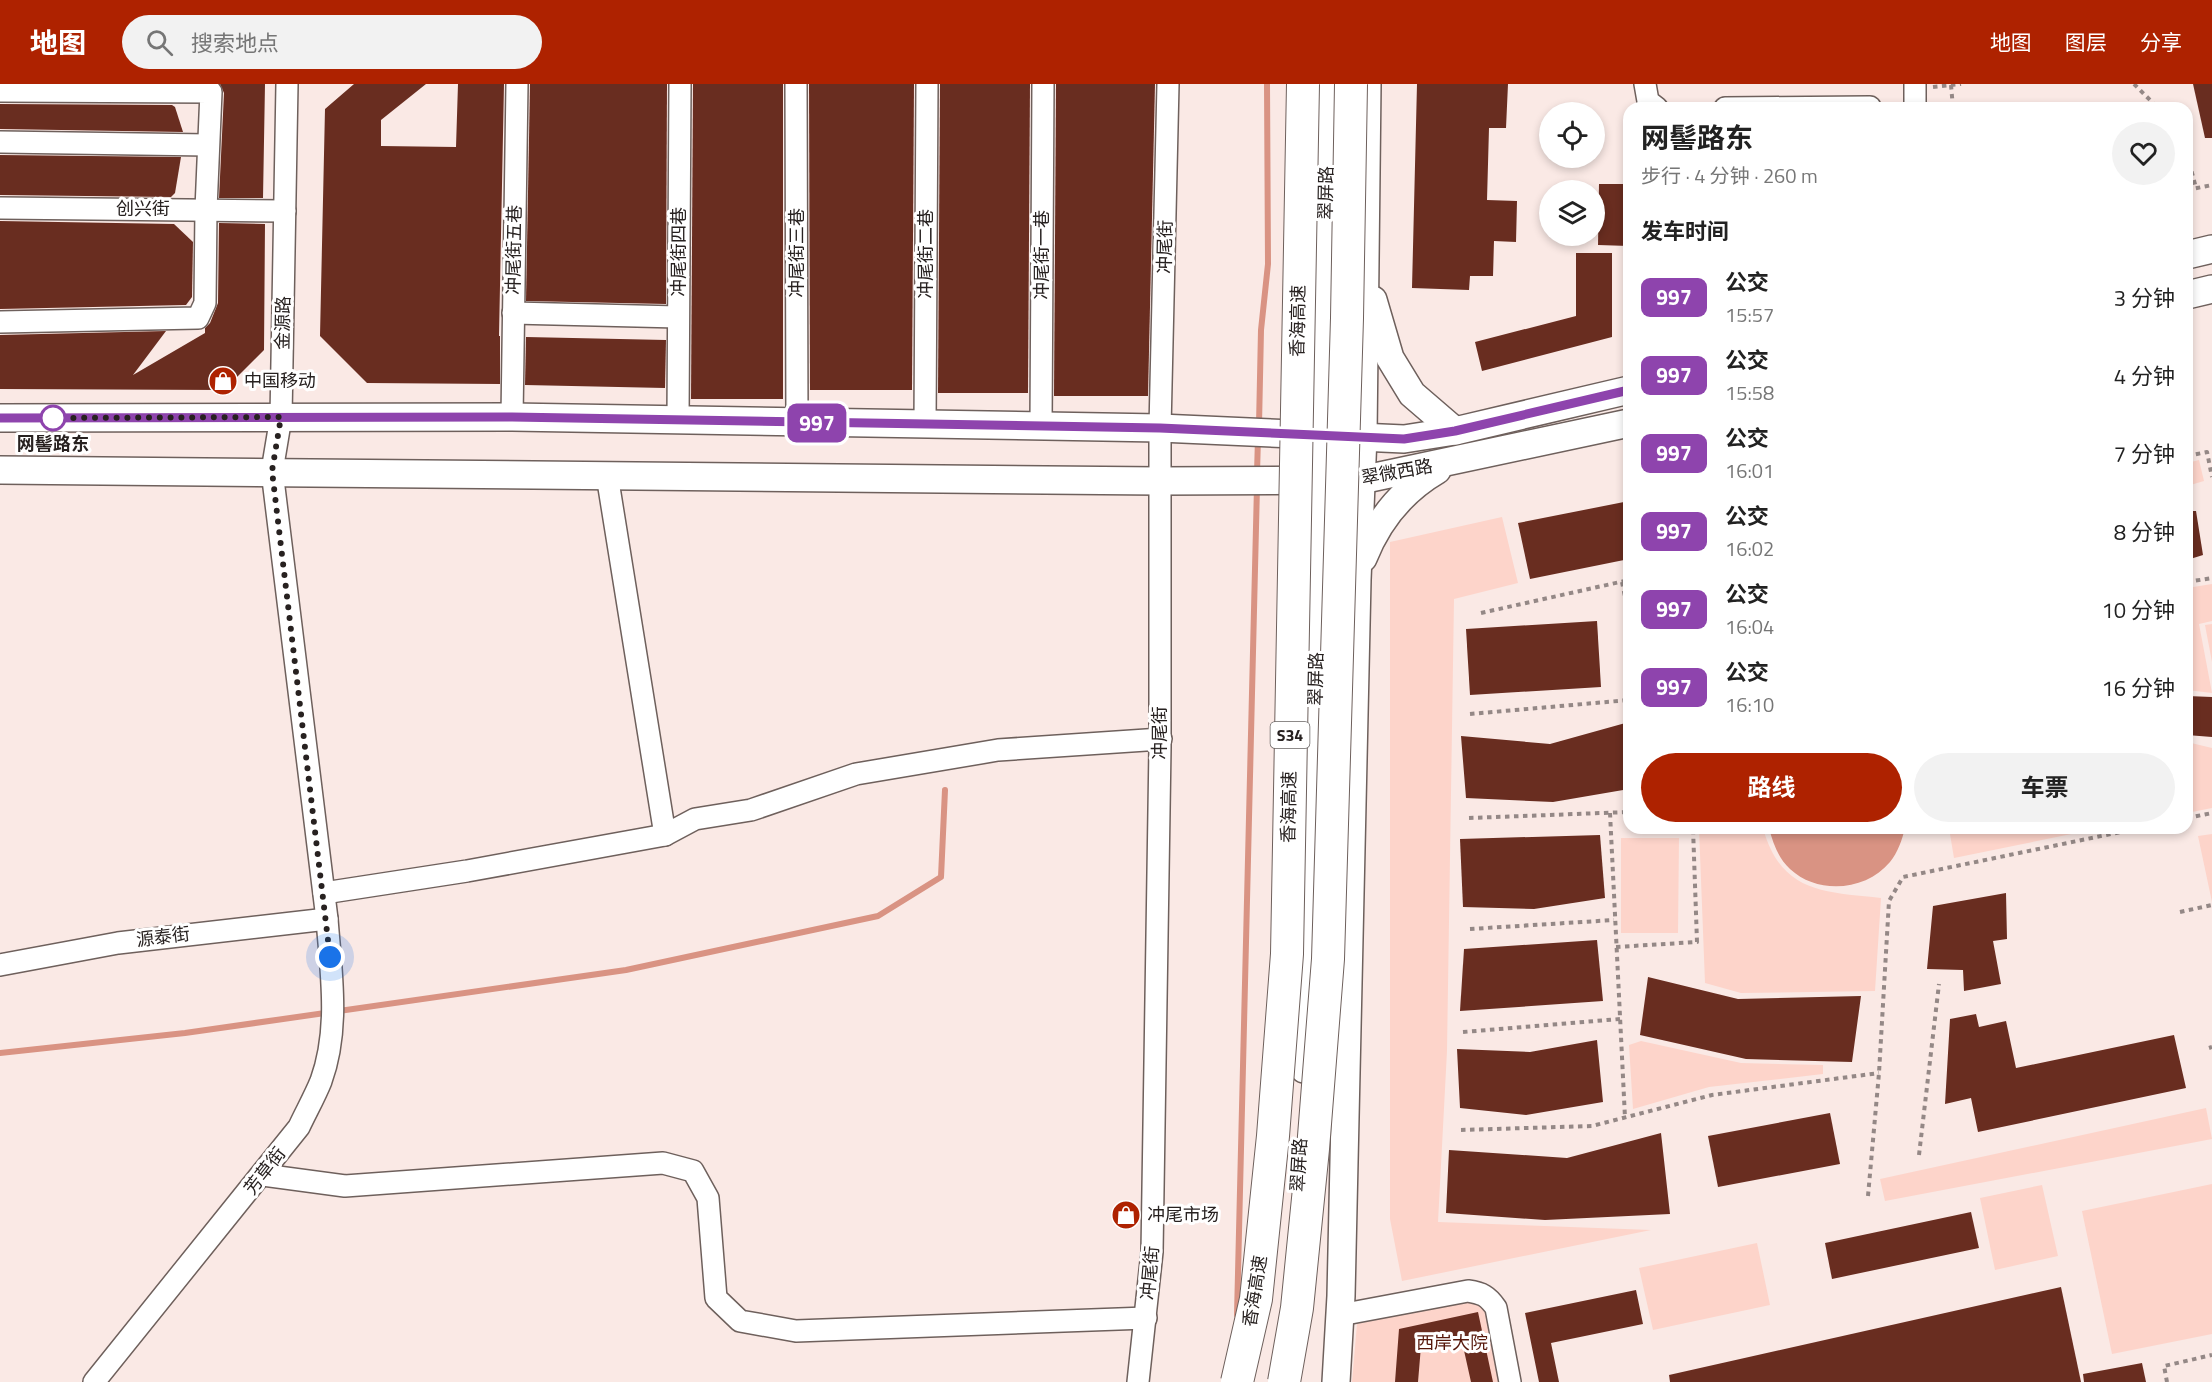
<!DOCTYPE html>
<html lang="zh">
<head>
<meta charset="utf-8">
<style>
	body { margin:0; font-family:"Titillium Web","Noto Sans SC",sans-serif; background:#f2f2f2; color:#222; height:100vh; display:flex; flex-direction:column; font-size:22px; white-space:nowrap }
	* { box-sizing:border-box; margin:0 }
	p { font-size:20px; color:#767676 }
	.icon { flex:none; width:33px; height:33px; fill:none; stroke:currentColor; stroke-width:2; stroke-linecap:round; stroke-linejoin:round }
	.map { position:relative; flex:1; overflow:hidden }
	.side { position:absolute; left:1623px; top:18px; width:570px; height:732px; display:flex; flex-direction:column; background:#fff; border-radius:18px; box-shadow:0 3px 9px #0003 }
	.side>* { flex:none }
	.badge { padding:0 12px; border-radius:9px; font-size:21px; line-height:39px }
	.buttons { position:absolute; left:1539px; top:18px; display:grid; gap:12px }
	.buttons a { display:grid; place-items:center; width:66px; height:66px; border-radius:50%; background:#fff; box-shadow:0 3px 9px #0003; font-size:30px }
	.you { position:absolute; width:30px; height:30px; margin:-15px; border:4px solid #fff; border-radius:50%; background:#1a73e8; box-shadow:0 0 0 9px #1a73e833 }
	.map>.badge { position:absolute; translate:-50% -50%; box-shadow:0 0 0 3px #fff }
	h2 { padding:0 18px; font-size:22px; line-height:54px }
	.round { display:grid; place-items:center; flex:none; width:63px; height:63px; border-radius:32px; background:#f2f2f2 }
	.headline { display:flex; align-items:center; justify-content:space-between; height:102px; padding:0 18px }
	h1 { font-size:28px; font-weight:700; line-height:45px }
	.primary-button { display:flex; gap:12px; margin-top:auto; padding:12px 18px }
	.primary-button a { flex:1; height:69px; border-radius:36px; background:#ae2200; color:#fff; font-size:24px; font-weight:700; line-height:69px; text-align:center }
	.primary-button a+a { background:#f2f2f2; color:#222 }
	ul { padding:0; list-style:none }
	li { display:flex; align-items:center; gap:18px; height:78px; padding:0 18px }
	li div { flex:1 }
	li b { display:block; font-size:22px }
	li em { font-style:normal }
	li .badge { min-width:66px; font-weight:700; text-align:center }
	header { display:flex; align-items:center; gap:36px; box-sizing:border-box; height:84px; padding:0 30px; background:#ae2200; color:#fff }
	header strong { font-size:28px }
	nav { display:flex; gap:33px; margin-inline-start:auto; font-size:21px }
	.search { width:420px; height:54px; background:#f2f2f2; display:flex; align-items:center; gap:15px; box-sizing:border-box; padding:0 21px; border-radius:33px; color:#767676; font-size:22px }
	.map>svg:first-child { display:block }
	.green { fill:#fdd4ca }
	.water { fill:#d99383 }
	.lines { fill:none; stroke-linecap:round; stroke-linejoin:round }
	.stream { stroke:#d99383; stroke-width:6 }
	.building { fill:#692d20 }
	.minor-casing { stroke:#6e605c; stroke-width:24 }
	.major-casing { stroke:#6e605c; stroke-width:30 }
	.path { stroke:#948886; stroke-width:4; stroke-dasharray:4.5 4.5; stroke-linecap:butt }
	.minor { stroke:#fff; stroke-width:21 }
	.major { stroke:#fff; stroke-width:27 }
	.highway-bridge-casing { stroke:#6e605c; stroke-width:34; stroke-linecap:butt }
	.highway-bridge { stroke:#fff; stroke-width:32 }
	.line-casing { stroke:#fff; stroke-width:14 }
	.line { stroke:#8e44ad; stroke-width:9 }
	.walk { stroke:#272120; stroke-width:6; stroke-dasharray:0 10.8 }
	.stop-dot { fill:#fff; stroke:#8e44ad; stroke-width:3 }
	.labels { text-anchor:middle; stroke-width:6; stroke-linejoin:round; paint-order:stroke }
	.shield { fill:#fff; stroke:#686463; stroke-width:1.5 }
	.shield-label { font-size:16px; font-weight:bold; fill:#272120 }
	.street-label { font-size:18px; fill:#272120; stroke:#fff }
	.poi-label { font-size:18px; fill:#272120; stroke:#fff; text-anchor:start }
	.stop-label { font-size:18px; font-weight:bold; fill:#272120; stroke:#fff }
	.park-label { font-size:18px; fill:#56170a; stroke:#fff }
</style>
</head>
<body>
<header>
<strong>地图</strong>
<div class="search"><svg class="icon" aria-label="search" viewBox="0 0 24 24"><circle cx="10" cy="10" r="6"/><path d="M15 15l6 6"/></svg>搜索地点</div>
<nav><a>地图</a><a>图层</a><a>分享</a></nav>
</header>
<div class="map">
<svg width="2212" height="1298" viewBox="0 0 2212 1298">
	<rect width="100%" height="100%" fill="#fae9e5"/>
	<g class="green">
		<path d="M2199,376l5,21 -17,5v-23z"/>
		<path d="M1502,433l16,66 -64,16 -7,452 -9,171 213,8 -249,51 -12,-62v-677z"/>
		<path d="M2212,500v37l-13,3 13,69 -25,-3v-102z"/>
		<path d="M2212,540v38l-7,-37z"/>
		<path d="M2187,658l25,6v60l-25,5z"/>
		<path d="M1699,744h64c18,65 61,64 118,70l-6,93 -134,2 -36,-10z"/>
		<path d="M1949,744h152l-147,30z"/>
		<path d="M2212,750v68l-14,-66z"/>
		<path d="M1621,754h58l-1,95h-57z"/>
		<path d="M1641,957l100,22 82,2v9l-114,13 -76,22 -4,-64z"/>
		<path d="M2206,1024l6,31 -327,62 -5,-22z"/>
		<path d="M2212,1100v150l-100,20 -30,-143z"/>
		<path d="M2042,1101l16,71 -63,14 -15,-72z"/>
		<path d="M1757,1159l13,62 -117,25 -14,-62z"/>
		<path d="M1482,1213l17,85h-147l5,-58z"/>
	</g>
	<path class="water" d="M1769,744h136c-3,12 -7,24 -15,34 -24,29 -72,33 -100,7 -12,-11 -17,-26 -21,-41z"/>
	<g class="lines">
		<g class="stream">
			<path d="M1259,341l2,-95 7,-66 -1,-180"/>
			<path d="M1257,389l1,-35"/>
			<path d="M0,969l185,-20 441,-63 252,-54 63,-39 4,-87"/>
			<path d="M1237,1231l20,-829"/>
		</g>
	</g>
	<g class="building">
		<path d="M220,0h45l-2,114h-44l5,-105z"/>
		<path d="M354,0h72l-45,36v26l75,1 2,-63h46l-5,252h1v48l-133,-1 -47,-47 5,-227z"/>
		<path d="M530,0h137l-1,220 -140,-3z"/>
		<path d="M693,0h90v315h-92z"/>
		<path d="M809,0h105l-2,306h-102z"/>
		<path d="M940,0h90l-2,309h-90z"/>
		<path d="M1056,0h99l-7,312h-94z"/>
		<path d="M1417,0h91l-2,44h-17l-2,72 30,1 -1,41 -22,-1 -1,35h-23l-1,14 -57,-2z"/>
		<path d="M2193,0h19v54h-7z"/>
		<path d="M0,20l172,1 3,2 8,25 -183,-3z"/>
		<path d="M0,71l181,2 -6,36 -4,4 -171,-2z"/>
		<path d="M1599,100h30v62l-31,-1z"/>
		<path d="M0,137l174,3 19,18 -1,55 -6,8 -186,4z"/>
		<path d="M219,139l46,1 -1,126 -40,40 -224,-1v-54l166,-4 -33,44 72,-42v-5l5,-5 8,-20z"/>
		<path d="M1576,169h36v84l-130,34 -7,-29 101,-26z"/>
		<path d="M526,253l140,3 -1,48 -140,-3z"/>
		<path d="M1629,417v58l-99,20 -12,-56z"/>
		<path d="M2187,427h9l7,44 -16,5z"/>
		<path d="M1597,537l4,66 -131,8 -4,-66z"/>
		<path d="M2187,612l25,1v40l-25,-2z"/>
		<path d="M1629,638v67l-76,13 -87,-4 -5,-62 89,8z"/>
		<path d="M1600,751l5,63 -71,11 -71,-2 -3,-68z"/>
		<path d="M2006,809l1,46 -14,2 8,43 -37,7 -1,-21 -36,-1 6,-63z"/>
		<path d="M1597,856l6,61 -143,10 4,-62z"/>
		<path d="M1648,893l90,22 123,-3 -9,66 -106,-3 -106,-24z"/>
		<path d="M1976,930l3,13 27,-6 10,47 158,-33 12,53 -208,44 -7,-34 -26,6 5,-85z"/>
		<path d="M1597,956l6,62 -77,13 -66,-7 -3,-59 73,3z"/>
		<path d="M1830,1029l10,51 -122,23 -10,-51z"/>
		<path d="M1661,1049l9,81 -125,6 -99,-7 3,-63 118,8z"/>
		<path d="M1971,1128l8,36 -147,31 -7,-36z"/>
		<path d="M2061,1203l20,95h-411l-1,-7z"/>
		<path d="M1636,1206l7,34 -92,19 8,39h-20l-14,-69z"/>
		<path d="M1478,1228l15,70h-22l-10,-45 -40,9 -3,36h-23l4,-53z"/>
		<path d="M2142,1279l4,19h-62l-1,-8z"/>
	</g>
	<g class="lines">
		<g class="minor-casing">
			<g id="minor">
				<path d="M796,0l1,339"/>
				<path d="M1645,0l3,17 9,7"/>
				<path d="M1915,0v24"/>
				<path d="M0,7l211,1 -5,117 -1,94 -7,15 -198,4"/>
				<path d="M1725,24l145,-1"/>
				<path d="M0,58l208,3"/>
				<path d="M0,124l285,3"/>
				<path d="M513,229l165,4"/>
				<path d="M512,333l5,-333"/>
				<path d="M678,337l2,-337"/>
				<path d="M925,341l2,-341"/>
				<path d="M1041,342l2,-342"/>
				<path d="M607,391l58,360"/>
				<path d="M324,809l143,-22 198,-36 30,-16 56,-9 105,-36 142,-24 163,-11"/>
				<path d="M0,881l118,-22 209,-24"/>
				<path d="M263,1091l82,11 318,-23 30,8 15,27 8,100 24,23 56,10 350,-13"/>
				<path d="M1340,1231l128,-24c14,2 20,5 28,17l14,74"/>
				<path d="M94,1298l205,-255c7,-15 16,-31 22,-46 19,-52 10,-109 6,-162l-55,-448 9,-54 6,-333"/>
				<path d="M1138,1298l14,-130 8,-505v-319l8,-344"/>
			</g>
		</g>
		<g class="major-casing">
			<g id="major">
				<path d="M2187,171l25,-6"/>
				<path d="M2187,211l25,-6"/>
				<path d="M1373,216l17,58 22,36 43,37"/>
				<path d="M0,334l512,-1 648,11 244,11 51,-8 174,-41"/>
				<path d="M0,386l1160,11 201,-1 268,-57"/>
				<path d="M1363,474c15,-38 38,-67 74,-88"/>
				<path d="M1304,985l6,-109 18,-876"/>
				<path d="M1336,1298l5,-86 16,-716 6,-144 4,-352"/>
			</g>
		</g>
		<g class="path">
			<path d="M2134,0l24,24"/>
			<path d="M1951,1l2,23"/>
			<path d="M1933,3l28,-3"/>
			<path d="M2187,70l9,34"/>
			<path d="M2187,106l25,-5"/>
			<path d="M2187,372l20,-4 5,25"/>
			<path d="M1622,498l7,34"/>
			<path d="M2187,498l25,-4"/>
			<path d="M1481,529l148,-33"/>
			<path d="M1470,630l159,-14"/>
			<path d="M1610,729l15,305"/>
			<path d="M1469,734l160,-6"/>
			<path d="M2187,734l25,-5"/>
			<path d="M2180,828l32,-7"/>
			<path d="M1470,845l144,-9"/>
			<path d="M1616,863l81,-5 -4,-114"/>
			<path d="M1463,948l157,-13"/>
			<path d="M2209,964l3,-1"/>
			<path d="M1461,1046l131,-4 120,-31 167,-22"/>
			<path d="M1919,1071l20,-171"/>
			<path d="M1868,1112l11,-123 10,-172 14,-24 237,-49"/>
			<path d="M2167,1298l-3,-16 48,-11"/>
		</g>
		<use href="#minor" class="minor"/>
		<use href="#major" class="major"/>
		<g class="highway-bridge-casing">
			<g id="highway-bridge">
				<path d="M1237,1298l19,-83 17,-163 14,-182 16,-870"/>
				<path d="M1284,1298l13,-74 16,-159 15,-190 19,-641 4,-234"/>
			</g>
		</g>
		<use href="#highway-bridge" class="highway-bridge"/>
	</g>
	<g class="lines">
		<g class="line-casing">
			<path id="line" d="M0,334l512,-1 648,11 244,11 51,-8 174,-41"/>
		</g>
		<use href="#line" class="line"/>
		<path class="walk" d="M53,334h-6l234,-1 -9,54 58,486"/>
	</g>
	<defs>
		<g id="shop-disc" transform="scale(1.5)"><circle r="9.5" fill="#ae2200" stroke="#fff"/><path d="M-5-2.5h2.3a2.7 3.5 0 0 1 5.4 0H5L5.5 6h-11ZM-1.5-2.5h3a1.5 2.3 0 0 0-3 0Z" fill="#fff"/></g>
	</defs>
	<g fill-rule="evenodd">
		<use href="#shop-disc" x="223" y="297"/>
		<use href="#shop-disc" x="1126" y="1131"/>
	</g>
	<circle class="stop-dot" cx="53" cy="334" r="12"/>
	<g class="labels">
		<rect class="shield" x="1270.5" y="638" width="39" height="26" rx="4.5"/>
		<g class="shield-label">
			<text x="1290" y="657">S34</text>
		</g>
		<g class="street-label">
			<text transform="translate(1326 109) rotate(-89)" y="6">翠屏路</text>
			<text x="143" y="131">创兴街</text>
			<text transform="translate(1165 163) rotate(-89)" y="6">冲尾街</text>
			<text transform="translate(514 166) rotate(-89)" y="6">冲尾街五巷</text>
			<text transform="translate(679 168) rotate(-90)" y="6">冲尾街四巷</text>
			<text transform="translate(797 169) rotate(-90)" y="6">冲尾街三巷</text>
			<text transform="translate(926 170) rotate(-90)" y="6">冲尾街二巷</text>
			<text transform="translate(1042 171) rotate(-90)" y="6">冲尾街一巷</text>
			<text transform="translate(1298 237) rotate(-89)" y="6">香海高速</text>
			<text transform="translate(283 239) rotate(-89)" y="6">金源路</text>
			<text transform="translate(1397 388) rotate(-10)" y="6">翠微西路</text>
			<text transform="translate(1316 595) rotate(-89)" y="6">翠屏路</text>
			<text transform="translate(1160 649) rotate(-90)" y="6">冲尾街</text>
			<text transform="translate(1289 723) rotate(-89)" y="6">香海高速</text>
			<text transform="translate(163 853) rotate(-7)" y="6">源泰街</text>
			<text transform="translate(1299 1081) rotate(-87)" y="6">翠屏路</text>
			<text transform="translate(265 1087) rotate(-52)" y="6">芳草街</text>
			<text transform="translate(1150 1189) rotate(-85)" y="6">冲尾街</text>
			<text transform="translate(1255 1207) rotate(-81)" y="6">香海高速</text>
		</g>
		<g class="poi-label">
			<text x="244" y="303">中国移动</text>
			<text x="1147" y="1137">冲尾市场</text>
		</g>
		<g class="stop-label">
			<text x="53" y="366">网髻路东</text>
		</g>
		<g class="park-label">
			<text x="1452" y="1265">西岸大院</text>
		</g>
	</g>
</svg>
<div class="buttons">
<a><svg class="icon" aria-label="locate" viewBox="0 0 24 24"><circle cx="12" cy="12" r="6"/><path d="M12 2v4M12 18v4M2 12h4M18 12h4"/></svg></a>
<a><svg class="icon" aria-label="layers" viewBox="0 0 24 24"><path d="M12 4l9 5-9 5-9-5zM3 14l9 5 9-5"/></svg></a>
</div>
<div class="you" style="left:330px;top:873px"></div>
<b class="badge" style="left:817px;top:339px;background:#8e44ad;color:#fff">997</b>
<section class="side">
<div class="headline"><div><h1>网髻路东</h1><p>步行 · 4 分钟 · 260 m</p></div><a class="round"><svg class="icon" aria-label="heart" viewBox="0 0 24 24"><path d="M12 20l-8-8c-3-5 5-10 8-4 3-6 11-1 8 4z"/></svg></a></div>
<h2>发车时间</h2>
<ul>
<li><span class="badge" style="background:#8e44ad;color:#fff">997</span><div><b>公交</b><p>15:57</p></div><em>3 分钟</em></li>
<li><span class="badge" style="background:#8e44ad;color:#fff">997</span><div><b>公交</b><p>15:58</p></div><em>4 分钟</em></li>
<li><span class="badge" style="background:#8e44ad;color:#fff">997</span><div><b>公交</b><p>16:01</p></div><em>7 分钟</em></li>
<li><span class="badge" style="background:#8e44ad;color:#fff">997</span><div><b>公交</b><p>16:02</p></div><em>8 分钟</em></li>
<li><span class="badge" style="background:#8e44ad;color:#fff">997</span><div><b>公交</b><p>16:04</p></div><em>10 分钟</em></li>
<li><span class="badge" style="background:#8e44ad;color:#fff">997</span><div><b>公交</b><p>16:10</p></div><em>16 分钟</em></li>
</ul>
<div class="primary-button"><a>路线</a><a>车票</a></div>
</section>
</div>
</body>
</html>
